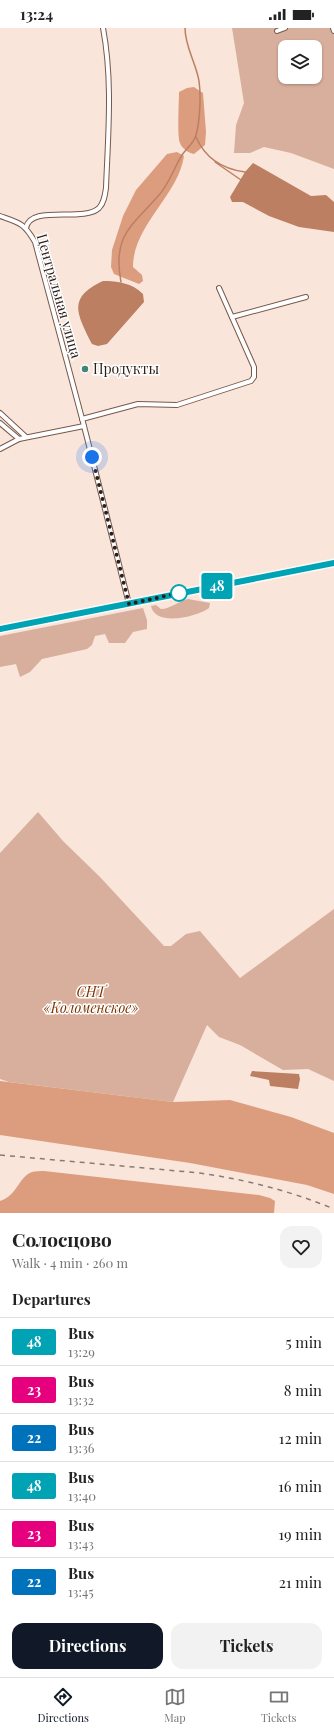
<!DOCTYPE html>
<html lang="en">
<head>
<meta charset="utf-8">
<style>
	body { margin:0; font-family:"Playfair Display",serif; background:#f2f2f2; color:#222; height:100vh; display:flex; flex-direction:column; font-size:15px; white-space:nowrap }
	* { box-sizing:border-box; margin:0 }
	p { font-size:13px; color:#767676 }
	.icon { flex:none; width:22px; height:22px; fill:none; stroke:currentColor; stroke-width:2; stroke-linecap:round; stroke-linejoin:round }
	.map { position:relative; height:1185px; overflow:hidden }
	.panel { display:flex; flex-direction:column; background:#fff; flex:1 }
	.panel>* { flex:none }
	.badge { padding:0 8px; border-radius:3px; font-size:14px; line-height:26px }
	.buttons { position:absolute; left:278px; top:12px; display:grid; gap:8px }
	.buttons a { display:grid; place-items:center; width:44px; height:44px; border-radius:8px; background:#fff; box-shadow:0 1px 3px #0004; font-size:20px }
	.you { position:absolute; width:20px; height:20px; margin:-10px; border:3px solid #fff; border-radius:50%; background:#1a73e8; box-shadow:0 0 0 6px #1a73e833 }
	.map>.badge { position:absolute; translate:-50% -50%; box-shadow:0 0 0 2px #fff }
	h2 { padding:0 12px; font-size:15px; line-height:36px }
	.round { display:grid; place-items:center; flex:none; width:42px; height:42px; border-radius:12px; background:#f2f2f2 }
	.overview { display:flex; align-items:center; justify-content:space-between; height:68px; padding:0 12px }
	h1 { font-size:19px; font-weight:700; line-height:30px }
	.button { display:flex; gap:8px; margin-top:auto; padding:8px 12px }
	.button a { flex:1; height:46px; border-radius:12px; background:#111827; color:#fff; font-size:16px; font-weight:700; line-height:46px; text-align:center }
	.button a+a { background:#f2f2f2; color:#222 }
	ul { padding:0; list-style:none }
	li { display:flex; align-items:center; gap:12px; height:48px; padding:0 12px; border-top:1px solid #e0e0e0 }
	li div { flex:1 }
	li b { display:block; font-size:15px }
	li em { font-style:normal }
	li .badge { min-width:44px; font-weight:700; text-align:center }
	.status { display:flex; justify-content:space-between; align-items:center; height:28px; padding:0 20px; background:#fff; direction:ltr }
	.status svg { height:11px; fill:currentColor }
	.tab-bar { display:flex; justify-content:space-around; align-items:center; height:56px; border-top:1px solid #e0e0e0; background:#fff; font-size:11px; color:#767676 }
	.tab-bar a { display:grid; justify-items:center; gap:2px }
	.tab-bar .on { color:#111827 }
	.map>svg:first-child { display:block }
	.green { fill:#d7af9c; fill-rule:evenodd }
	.forest { fill:#dc9d7e }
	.water { fill:#bc7f62 }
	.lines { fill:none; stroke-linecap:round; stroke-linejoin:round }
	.stream { stroke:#bc7f62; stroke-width:1.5 }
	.street-casing { stroke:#77594b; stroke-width:6 }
	.primary-casing { stroke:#77594b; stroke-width:8 }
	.street { stroke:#fff; stroke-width:4 }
	.primary { stroke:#fff; stroke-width:6 }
	.rail { stroke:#8b7a72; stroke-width:1.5; stroke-dasharray:5 5; stroke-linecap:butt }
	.line-casing { stroke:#fff; stroke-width:9 }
	.line { stroke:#00a3b4; stroke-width:6 }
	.walk { stroke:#2c1f19; stroke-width:4; stroke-dasharray:0 7.2 }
	.poi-dot { fill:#418578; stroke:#fff; stroke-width:1.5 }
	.stop-dot { fill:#fff; stroke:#00a3b4; stroke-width:2 }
	.labels { text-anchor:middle; stroke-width:3; stroke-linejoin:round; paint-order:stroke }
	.street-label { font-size:14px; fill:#2c1f19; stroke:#fff }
	.poi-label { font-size:14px; fill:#2c1f19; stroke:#fff; text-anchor:start }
	.park-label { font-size:14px; font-style:italic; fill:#7e3300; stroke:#fff }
</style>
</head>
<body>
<div class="status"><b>13:24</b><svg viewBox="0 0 49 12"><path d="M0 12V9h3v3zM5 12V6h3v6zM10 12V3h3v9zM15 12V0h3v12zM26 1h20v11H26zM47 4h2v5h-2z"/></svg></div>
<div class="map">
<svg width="334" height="1185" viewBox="0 0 334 1185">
	<rect width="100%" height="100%" fill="#fae5db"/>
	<g class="green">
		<path d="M232,0h102v141l-43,-16 -27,-6 -14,6h-16l2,-28 8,-22zM285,19h30v30h-30z"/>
		<path d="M188,571l22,4 -1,5c-12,9 -54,19 -58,-2l5,-1 5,4c9,0 18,-8 27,-10z"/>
		<path d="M143,580l4,12v9l-14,3 -8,11h-16l-4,-9 -10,2 -3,9 -5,4 -45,10 -12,13 -10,5 -4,-13 -16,3v-31z"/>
		<path d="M38,784l25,29 37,36 64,69h7l15,-12 14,-3 40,47 94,-69v172l-26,-12 -25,1 -43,-25 -21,-8 -12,-12 -34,77 -164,-20 -9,-3v-226z"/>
	</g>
	<g class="forest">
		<path d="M194,59l9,6 3,39 -1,13 -11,9c-5,-1 -12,-5 -14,-11 -3,-7 -1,-41 -1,-51l8,-4z"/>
		<path d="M177,124l7,4c-6,40 -51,69 -51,111l9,8 1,6 -4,3 -25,-10 -3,-7 1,-17 11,-34 13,-26 31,-36z"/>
		<path d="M0,1053l173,21 57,-2 61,17 43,16v61l-27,-9 -117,-22 -190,-28z"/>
		<path d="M44,1143l215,24 11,3 5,3 -1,12h-274v-12c18,-6 19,-25 32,-29 3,-1 9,-1 12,-1z"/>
	</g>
	<g class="water">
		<path d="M253,135l58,33 15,-1 8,7v30l-35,-5 -30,-11 -26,-14h-11l-2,-5 15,-25z"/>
		<path d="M103,253c15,0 29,2 40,13l1,8 -37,42 -9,2 -6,-2c-14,-29 -26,-46 11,-63z"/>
		<path d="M252,1043l47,3 1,5 -2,10 -28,-3 -1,-6 -19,-4z"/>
	</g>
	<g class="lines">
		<g class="stream">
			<path d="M196,109c9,21 27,32 49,35"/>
			<path d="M215,134l26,18"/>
			<path d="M121,254c-9,-47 11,-56 38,-87 10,-11 15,-27 23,-40 4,-6 12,-12 14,-20 4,-13 5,-40 3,-54 -3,-18 -14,-34 -14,-53"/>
		</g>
		<g class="street-casing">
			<g id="street">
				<path d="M333,0l1,3"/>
				<path d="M277,3l8,-3"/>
				<path d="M0,188c20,7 24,7 35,26l49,184 45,178"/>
				<path d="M26,200c4,-24 57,-5 73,-20 5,-5 6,-13 7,-20 2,-53 7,-107 -3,-160"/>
				<path d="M232,289l74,-20"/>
				<path d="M0,385l26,24"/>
				<path d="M82,391l56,-15 39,1 74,-24 3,-4v-10l-35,-79"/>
				<path d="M0,395l19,16"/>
				<path d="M0,421l19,-10 65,-13"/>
			</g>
		</g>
		<g class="primary-casing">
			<path id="primary" d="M0,601l334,-66"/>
		</g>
		<use href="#street" class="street"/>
		<use href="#primary" class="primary"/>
		<path class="rail" d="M0,1127l200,18c47,7 91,18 134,36"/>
	</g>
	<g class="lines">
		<g class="line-casing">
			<path id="line" d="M0,601l334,-66"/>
		</g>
		<use href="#line" class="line"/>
		<path class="walk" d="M92,429l37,147 50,-11"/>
	</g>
	<circle class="poi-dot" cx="85" cy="341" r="4"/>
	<circle class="stop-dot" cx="179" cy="565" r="8"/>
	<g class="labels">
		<g class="street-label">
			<text transform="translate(59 268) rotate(74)" y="5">Центральная улица</text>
		</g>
		<g class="poi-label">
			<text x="93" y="346">Продукты</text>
		</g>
		<g class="park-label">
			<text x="91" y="969">СНТ<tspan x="91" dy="16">«Коломенское»</tspan></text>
		</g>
	</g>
</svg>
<div class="buttons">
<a><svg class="icon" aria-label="layers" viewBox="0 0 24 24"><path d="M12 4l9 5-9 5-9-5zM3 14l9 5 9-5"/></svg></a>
</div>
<div class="you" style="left:92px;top:429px"></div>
<b class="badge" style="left:217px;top:558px;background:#00a3b4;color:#fff">48</b>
</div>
<section class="panel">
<div class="overview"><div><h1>Солосцово</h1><p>Walk · 4 min · 260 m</p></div><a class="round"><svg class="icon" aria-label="heart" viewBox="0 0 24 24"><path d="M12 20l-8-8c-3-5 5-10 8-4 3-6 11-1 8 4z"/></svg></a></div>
<h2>Departures</h2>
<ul>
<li><span class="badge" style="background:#00a3b4;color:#fff">48</span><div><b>Bus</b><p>13:29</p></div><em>5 min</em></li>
<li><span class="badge" style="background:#e6007e;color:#fff">23</span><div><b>Bus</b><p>13:32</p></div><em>8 min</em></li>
<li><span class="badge" style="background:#0072bc;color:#fff">22</span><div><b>Bus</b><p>13:36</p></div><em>12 min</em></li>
<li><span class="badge" style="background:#00a3b4;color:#fff">48</span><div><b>Bus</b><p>13:40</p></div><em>16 min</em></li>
<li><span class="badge" style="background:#e6007e;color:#fff">23</span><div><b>Bus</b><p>13:43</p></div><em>19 min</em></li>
<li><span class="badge" style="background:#0072bc;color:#fff">22</span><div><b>Bus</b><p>13:45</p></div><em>21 min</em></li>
</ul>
<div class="button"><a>Directions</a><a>Tickets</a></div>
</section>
<nav class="tab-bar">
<a class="on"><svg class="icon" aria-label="directions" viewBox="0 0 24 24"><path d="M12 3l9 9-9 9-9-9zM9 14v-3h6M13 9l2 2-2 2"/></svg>Directions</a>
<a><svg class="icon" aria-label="map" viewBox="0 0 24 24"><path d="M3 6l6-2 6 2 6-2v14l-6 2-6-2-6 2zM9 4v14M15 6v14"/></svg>Map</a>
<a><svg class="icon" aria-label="tickets" viewBox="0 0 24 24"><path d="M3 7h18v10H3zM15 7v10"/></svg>Tickets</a>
</nav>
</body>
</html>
